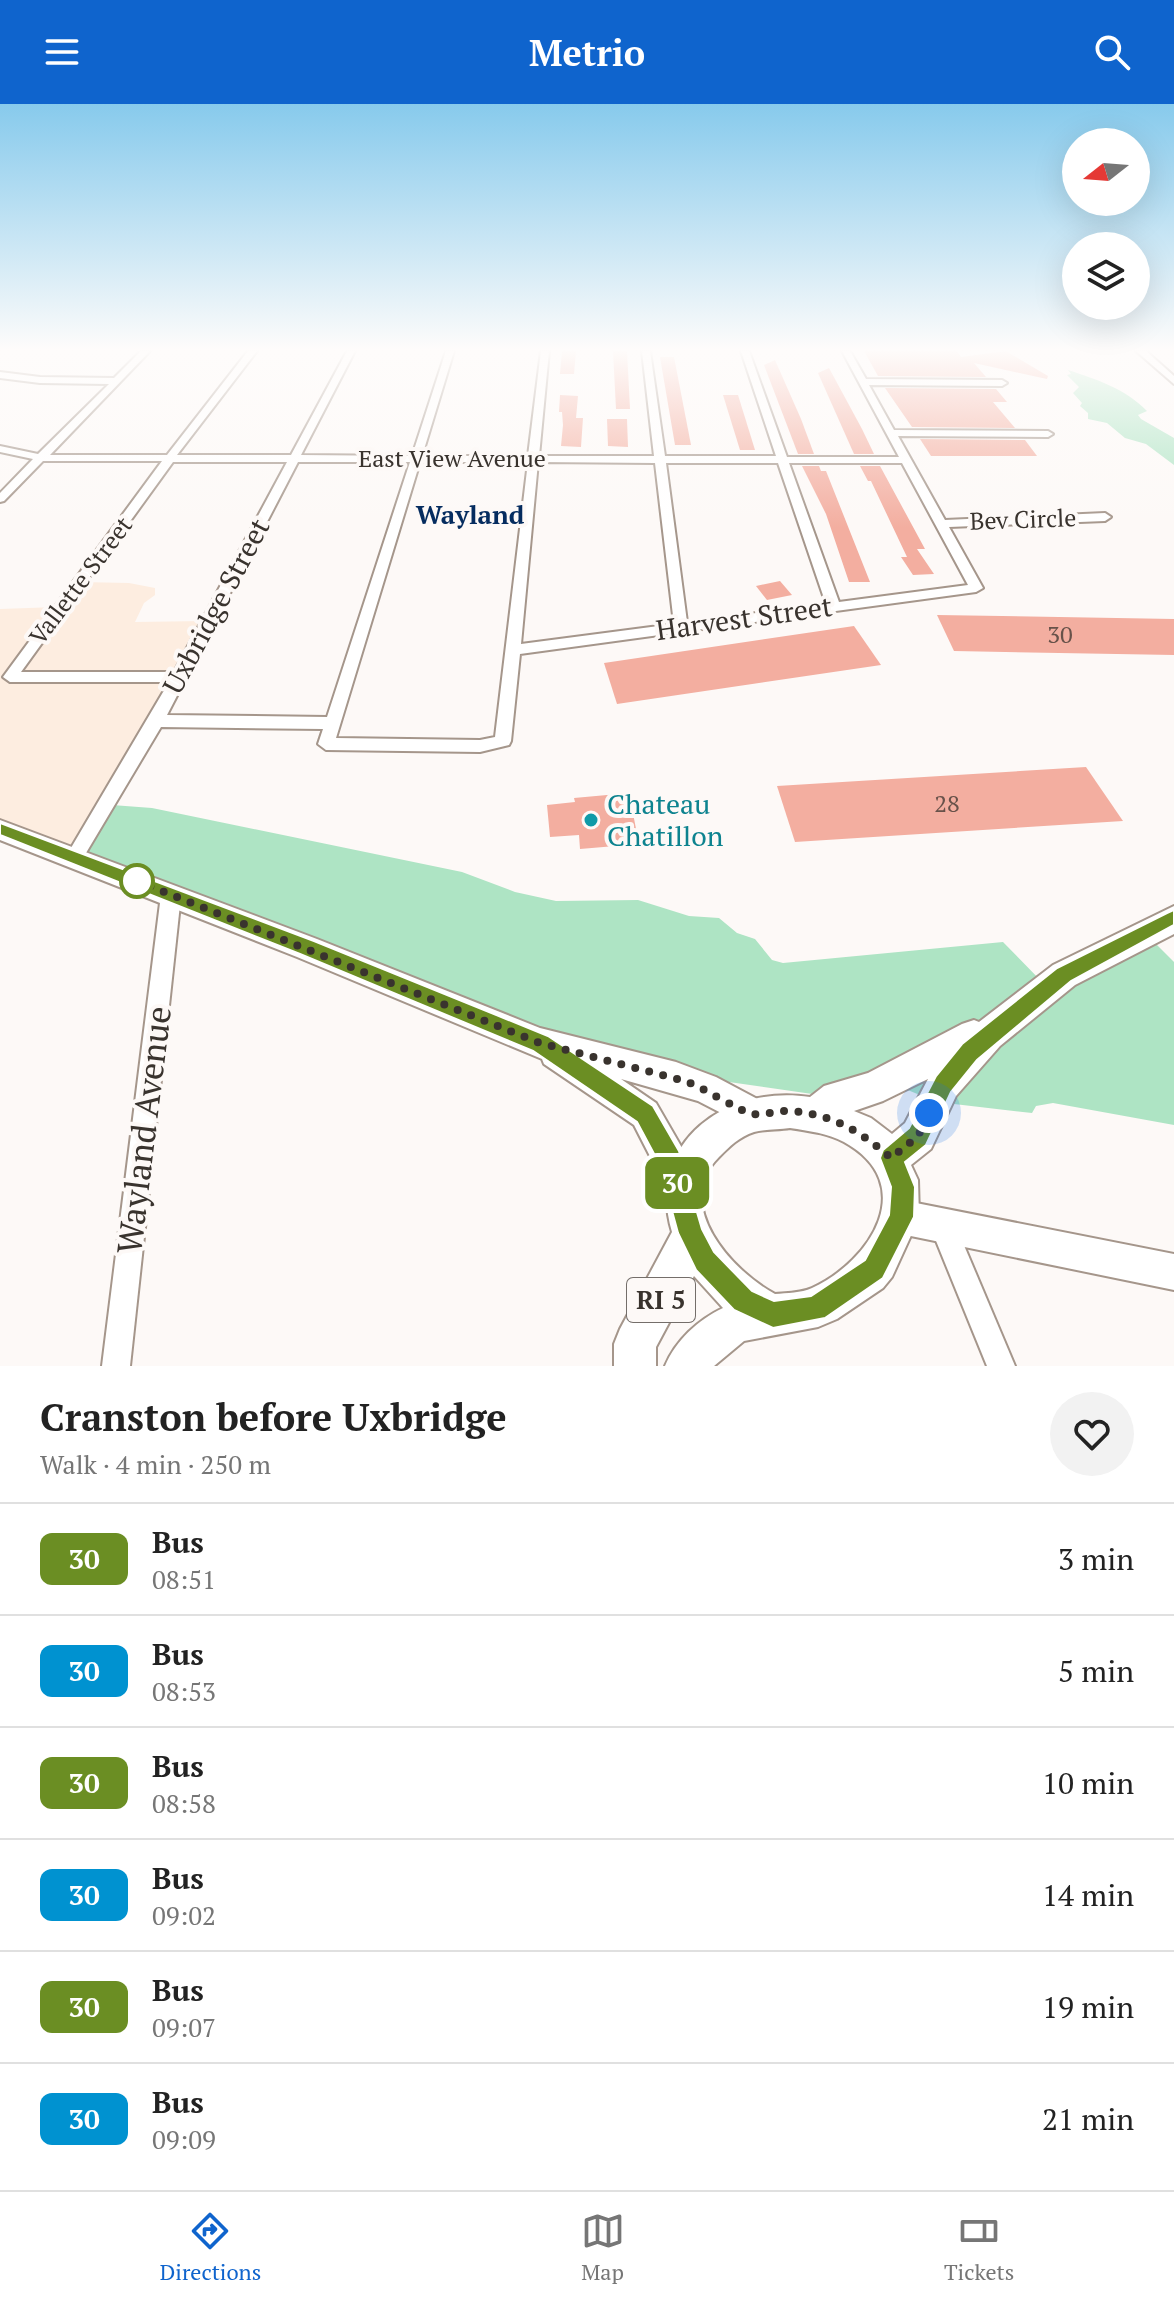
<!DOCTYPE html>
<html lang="en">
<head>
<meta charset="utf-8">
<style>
	body { margin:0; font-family:"PT Serif",serif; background:#f2f2f2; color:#222; height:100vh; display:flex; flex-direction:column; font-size:30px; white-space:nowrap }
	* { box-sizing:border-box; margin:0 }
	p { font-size:26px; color:#767676 }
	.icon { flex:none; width:44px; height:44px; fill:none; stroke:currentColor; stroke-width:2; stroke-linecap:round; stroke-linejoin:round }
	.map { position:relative; height:1262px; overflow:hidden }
	.side { display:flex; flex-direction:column; background:#fff; flex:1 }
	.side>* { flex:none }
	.badge { padding:0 16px; border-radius:12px; font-size:28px; line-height:52px }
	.needle { width:52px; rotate:253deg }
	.controls { position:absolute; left:1062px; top:24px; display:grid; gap:16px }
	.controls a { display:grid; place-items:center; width:88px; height:88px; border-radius:50%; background:#fff; box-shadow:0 8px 32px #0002; font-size:40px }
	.you { position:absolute; width:40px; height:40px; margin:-20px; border:6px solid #fff; border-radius:50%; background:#1a73e8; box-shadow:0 0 0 12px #1a73e833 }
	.map>.badge { position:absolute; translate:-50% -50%; box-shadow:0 0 0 4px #fff }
	.round { display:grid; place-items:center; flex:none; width:84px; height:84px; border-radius:42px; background:#f2f2f2 }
	.headline { display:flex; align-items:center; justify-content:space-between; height:136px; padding:0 40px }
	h1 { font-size:38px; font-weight:800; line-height:60px }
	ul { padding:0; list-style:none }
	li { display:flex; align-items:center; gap:24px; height:112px; padding:0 40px; border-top:2px solid #e0e0e0 }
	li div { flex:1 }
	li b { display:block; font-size:30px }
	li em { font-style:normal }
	li .badge { min-width:88px; font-weight:700; text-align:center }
	header { display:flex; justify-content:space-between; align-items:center; height:104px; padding:0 40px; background:#0f64cd; color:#fff; font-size:36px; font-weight:800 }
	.tabs { display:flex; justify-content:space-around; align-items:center; height:112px; border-top:2px solid #e0e0e0; background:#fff; font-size:22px; color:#767676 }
	.tabs a { display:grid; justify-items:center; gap:4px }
	.tabs .on { color:#0f64cd }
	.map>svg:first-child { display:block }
	.industrial { fill:#fdede0 }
	.green { fill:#aee4c4 }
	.building { fill:#f3aea0 }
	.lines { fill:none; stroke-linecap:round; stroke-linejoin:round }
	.street-casing { stroke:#a5968b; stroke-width:4 }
	.secondary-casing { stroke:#a5968b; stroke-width:4 }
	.primary-casing { stroke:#a5968b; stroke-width:4 }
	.street { fill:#fff; fill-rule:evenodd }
	.secondary { fill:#fff; fill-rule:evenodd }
	.primary { fill:#fff; fill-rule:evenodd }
	.line { fill:#6b8e23; stroke:#fff; stroke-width:2 }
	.walk { stroke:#39332e; stroke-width:8; stroke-dasharray:0 14.4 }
	.culture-dot { fill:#0f9aa8; stroke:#fdf9f7; stroke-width:3 }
	.stop-dot { fill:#fff; stroke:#6b8e23; stroke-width:4 }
	.labels { text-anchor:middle; stroke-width:8; stroke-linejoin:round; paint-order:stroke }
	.far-street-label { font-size:24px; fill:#39332e; stroke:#fdf9f7 }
	.number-label { font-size:24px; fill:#68524a }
	.far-neighbourhood-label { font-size:26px; font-weight:bold; fill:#052c5f; stroke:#fdf9f7 }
	.shield { fill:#fdf9f7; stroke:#746e6a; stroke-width:2 }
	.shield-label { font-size:26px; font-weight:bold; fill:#39332e }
	.street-label { font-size:28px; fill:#39332e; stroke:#fdf9f7 }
	.culture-label { font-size:28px; fill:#0d838f; stroke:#fdf9f7; text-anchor:start }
	.near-street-label { font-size:34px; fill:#39332e; stroke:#fdf9f7 }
</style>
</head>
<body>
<header><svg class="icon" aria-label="menu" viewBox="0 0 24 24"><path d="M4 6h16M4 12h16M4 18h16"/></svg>Metrio<svg class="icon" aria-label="search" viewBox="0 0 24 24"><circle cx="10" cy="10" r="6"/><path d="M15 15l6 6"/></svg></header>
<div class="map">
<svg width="1174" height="1262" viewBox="0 0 1174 1262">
	<rect width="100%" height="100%" fill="#fdf9f7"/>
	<path class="industrial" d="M80,478l49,1 26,5v7l-11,8 -9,19 69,-1 -130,233 -74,-25v-220l57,-2z"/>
	<g class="green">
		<path d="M1068,266c30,10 56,18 79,41l-9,4 3,4 33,19v27l-28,-21 -21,-6 -18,-15 -19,-4v-6l-8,-7 2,-3 -9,-10 6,-6 -12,-12 4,-1z"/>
		<path d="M112,701l40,3 310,64 53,20 41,9 82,-1 51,16 30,2 18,15 18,6 17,21 11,3 220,-21 42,43 101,-51 28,28v163l-121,-22 -17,3 -4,7 -95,-11 -44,-18 -60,13 -132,-19 -192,-46 -433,-174z"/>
	</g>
	<g class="building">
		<path d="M562,247h14l-2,23h-14z"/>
		<path d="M613,247h14l3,58h-14z"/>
		<path d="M864,247h93l4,6 45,-6 42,25 -1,3 -73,-16 12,14 -108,-1z"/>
		<path d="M660,253h14l17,88h-16z"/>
		<path d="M775,256l26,59 13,35h-16l-34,-89z"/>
		<path d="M829,264l33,61 12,25h-20l-36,-81z"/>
		<path d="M885,284l111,1 11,13h-14l22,26 -103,-1z"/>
		<path d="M560,291l18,1 -2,22h7l-2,29 -20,-1 2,-21 -1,-13h-3z"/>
		<path d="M723,291h15l17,55h-15z"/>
		<path d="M607,315h20l1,28 -20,-1z"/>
		<path d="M920,335l105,1 12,16h-106z"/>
		<path d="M802,362h17l2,5h5l44,111h-21l-23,-68z"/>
		<path d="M860,362h20l45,83h-8l17,25 -21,1 -12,-18h6l-36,-76h-3z"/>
		<path d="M780,477l12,14 -25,5 -11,-14z"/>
		<path d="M937,511l237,4v36l-220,-4z"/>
		<path d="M854,522l27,39 -264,39 -13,-41z"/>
		<path d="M1086,663l37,54 -328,21 -18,-56z"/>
		<path d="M629,689l10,51 -59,5 -1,-14 -29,2 -3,-32 28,-3 -1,-4z"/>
	</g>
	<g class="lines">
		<g class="street-casing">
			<g id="street">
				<path d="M141,247h9l-100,104h117l81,-104h9l-80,104h114l56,-104h8l-54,104 111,1 34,-105h8l-32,105h106l13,-105h8l-10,105h115l-12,-105h8l15,105h111l-35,-105h8l38,106h112l-57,-106h8l16,28 136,1 5,3 -5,3 -133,-1 25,45 154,1 5,3 -5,3 -150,-1 47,84 160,-7 6,4 -6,4 -156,6 34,61 -7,4 -456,62 -9,87 -2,4 -29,7 -154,-2 -8,-6 5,-15 -162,-2 -81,136 -6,3 -6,-3 -3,-5 3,-5 101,-171h-159l-7,-5 159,-216h-119l-39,40 -4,1v-9l33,-34 -33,-7v-6l38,8 71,-70 -69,-1 -40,-5v-6l40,5 74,1zM173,358h114l-113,210h-153zM298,358h112l-83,255 -160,-2zM420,358h108l-33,275 -15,3 -144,-2zM538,358l117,1 19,161 -153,20zM666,359h112l48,141 -139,18zM789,359h113l66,122 -129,17z"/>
				<path d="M1136,247h10l28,25v8z"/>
				<path d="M171,783l7,2 3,6 -51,471h-28l59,-471 3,-6z"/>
				<path d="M943,1109l9,4 63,149h-28l-57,-140 4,-9z"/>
			</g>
		</g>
		<g class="secondary-casing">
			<g id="secondary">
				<path d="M0,716l317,119 223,89 136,34 40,15 49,26 5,11 -5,11 -11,5 -56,-29 -77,-22 35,24 26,45 16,47 -5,12 -12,5 -12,-5 -14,-41 -21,-41 -90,-61 -2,-5 -245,-102 -297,-117z"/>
				<path d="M901,1096l273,54v36l-273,-56 -12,-5 -5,-12 5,-12z"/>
			</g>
		</g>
		<g class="primary-casing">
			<path id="primary" d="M1174,802v28l-99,51 -75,61 -44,50 -25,53 -20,16 7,15 1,38 -27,59 -9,11 -46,31 -19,8 -74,14 -30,25h-49c11,-26 33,-46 58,-58l-29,-32 -38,71v19h-42v-22l6,-15 52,-97c-27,-90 55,-148 138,-135l14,-11 44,-13 94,-49 12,-4 5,2 74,-57zM928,975l-23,44 -13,11 -21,-16 -17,-7 29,-10zM790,1024c19,3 37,5 54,14 76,42 27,119 -32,146 -11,5 -25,5 -37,6 -43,-23 -104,-90 -56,-137 11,-11 20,-20 35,-25 11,-3 25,-2 36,-4z"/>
		</g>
		<use href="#street" class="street"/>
		<use href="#secondary" class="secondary"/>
		<use href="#primary" class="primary"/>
	</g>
	<linearGradient id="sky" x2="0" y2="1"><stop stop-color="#87caec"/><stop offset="0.58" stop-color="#fefcfb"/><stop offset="1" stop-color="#fefcfb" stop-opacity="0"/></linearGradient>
	<rect width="1174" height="424" fill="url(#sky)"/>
	<path class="line" d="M0,719l314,118 234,95 105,70 26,45 23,78 12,23 38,39 22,10 37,-5 54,-36 24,-45 2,-28 -11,-29 3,-8 26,-22 27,-52 26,-32 95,-76 110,-55 7,-3v15l-103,56 -94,79 -26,32 -25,53 -21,17 10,25 -1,30 -31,61 -58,40 -52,10 -39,-18 -38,-40 -18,-37 -19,-70 -22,-41 -104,-71 -233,-97 -300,-119z"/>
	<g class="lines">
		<path class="walk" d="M137,777l403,162 145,38c20,7 53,30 68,33 10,2 22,-3 32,-3 44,1 74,19 106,47l27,-22 11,-23"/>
	</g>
	<circle class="culture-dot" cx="591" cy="716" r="8"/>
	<circle class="stop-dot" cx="137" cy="777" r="16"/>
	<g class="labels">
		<g class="far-street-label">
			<text x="452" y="363">East View Avenue</text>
			<text transform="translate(1023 416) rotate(-2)" y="8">Bev Circle</text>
			<text transform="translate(81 477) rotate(-53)" y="8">Vallette Street</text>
		</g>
		<g class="number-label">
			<text x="1060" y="539">30</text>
			<text x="947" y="708">28</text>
		</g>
		<g class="far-neighbourhood-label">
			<text x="470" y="420">Wayland</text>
		</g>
		<rect class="shield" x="627" y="1174" width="68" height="44" rx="6"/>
		<g class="shield-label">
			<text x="661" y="1205">RI 5</text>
		</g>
		<g class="street-label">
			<text transform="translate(216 502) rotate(-62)" y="10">Uxbridge Street</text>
			<text transform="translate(744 514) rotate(-8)" y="10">Harvest Street</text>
		</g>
		<g class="culture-label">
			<text x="607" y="710">Chateau<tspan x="607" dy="32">Chatillon</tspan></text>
		</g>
		<g class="near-street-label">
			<text transform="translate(144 1026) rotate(-83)" y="12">Wayland Avenue</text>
		</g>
	</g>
</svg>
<div class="controls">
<a><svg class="needle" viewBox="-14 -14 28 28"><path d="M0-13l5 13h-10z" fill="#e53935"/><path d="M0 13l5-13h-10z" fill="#767676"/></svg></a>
<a><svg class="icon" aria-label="layers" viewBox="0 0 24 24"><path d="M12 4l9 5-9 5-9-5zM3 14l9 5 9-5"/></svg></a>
</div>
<div class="you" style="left:929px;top:1009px"></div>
<b class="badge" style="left:677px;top:1079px;background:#6b8e23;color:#fff">30</b>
</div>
<section class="side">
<div class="headline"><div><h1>Cranston before Uxbridge</h1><p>Walk · 4 min · 250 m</p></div><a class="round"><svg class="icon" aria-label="heart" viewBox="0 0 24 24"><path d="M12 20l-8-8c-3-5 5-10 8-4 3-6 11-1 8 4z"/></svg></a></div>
<ul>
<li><span class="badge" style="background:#6b8e23;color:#fff">30</span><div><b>Bus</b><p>08:51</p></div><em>3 min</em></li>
<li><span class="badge" style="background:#0092d0;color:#fff">30</span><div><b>Bus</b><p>08:53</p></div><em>5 min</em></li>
<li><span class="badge" style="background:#6b8e23;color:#fff">30</span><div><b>Bus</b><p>08:58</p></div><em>10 min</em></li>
<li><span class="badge" style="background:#0092d0;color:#fff">30</span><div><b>Bus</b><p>09:02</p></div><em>14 min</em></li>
<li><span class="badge" style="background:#6b8e23;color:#fff">30</span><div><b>Bus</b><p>09:07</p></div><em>19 min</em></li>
<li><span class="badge" style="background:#0092d0;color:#fff">30</span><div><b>Bus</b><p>09:09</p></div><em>21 min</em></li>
</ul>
</section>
<nav class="tabs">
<a class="on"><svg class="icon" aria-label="directions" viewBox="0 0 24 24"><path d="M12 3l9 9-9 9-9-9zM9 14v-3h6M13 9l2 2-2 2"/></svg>Directions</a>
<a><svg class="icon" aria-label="map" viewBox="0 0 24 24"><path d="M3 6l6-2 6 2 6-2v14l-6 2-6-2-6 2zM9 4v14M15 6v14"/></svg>Map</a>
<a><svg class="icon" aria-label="tickets" viewBox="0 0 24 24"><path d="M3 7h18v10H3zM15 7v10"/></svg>Tickets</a>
</nav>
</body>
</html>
